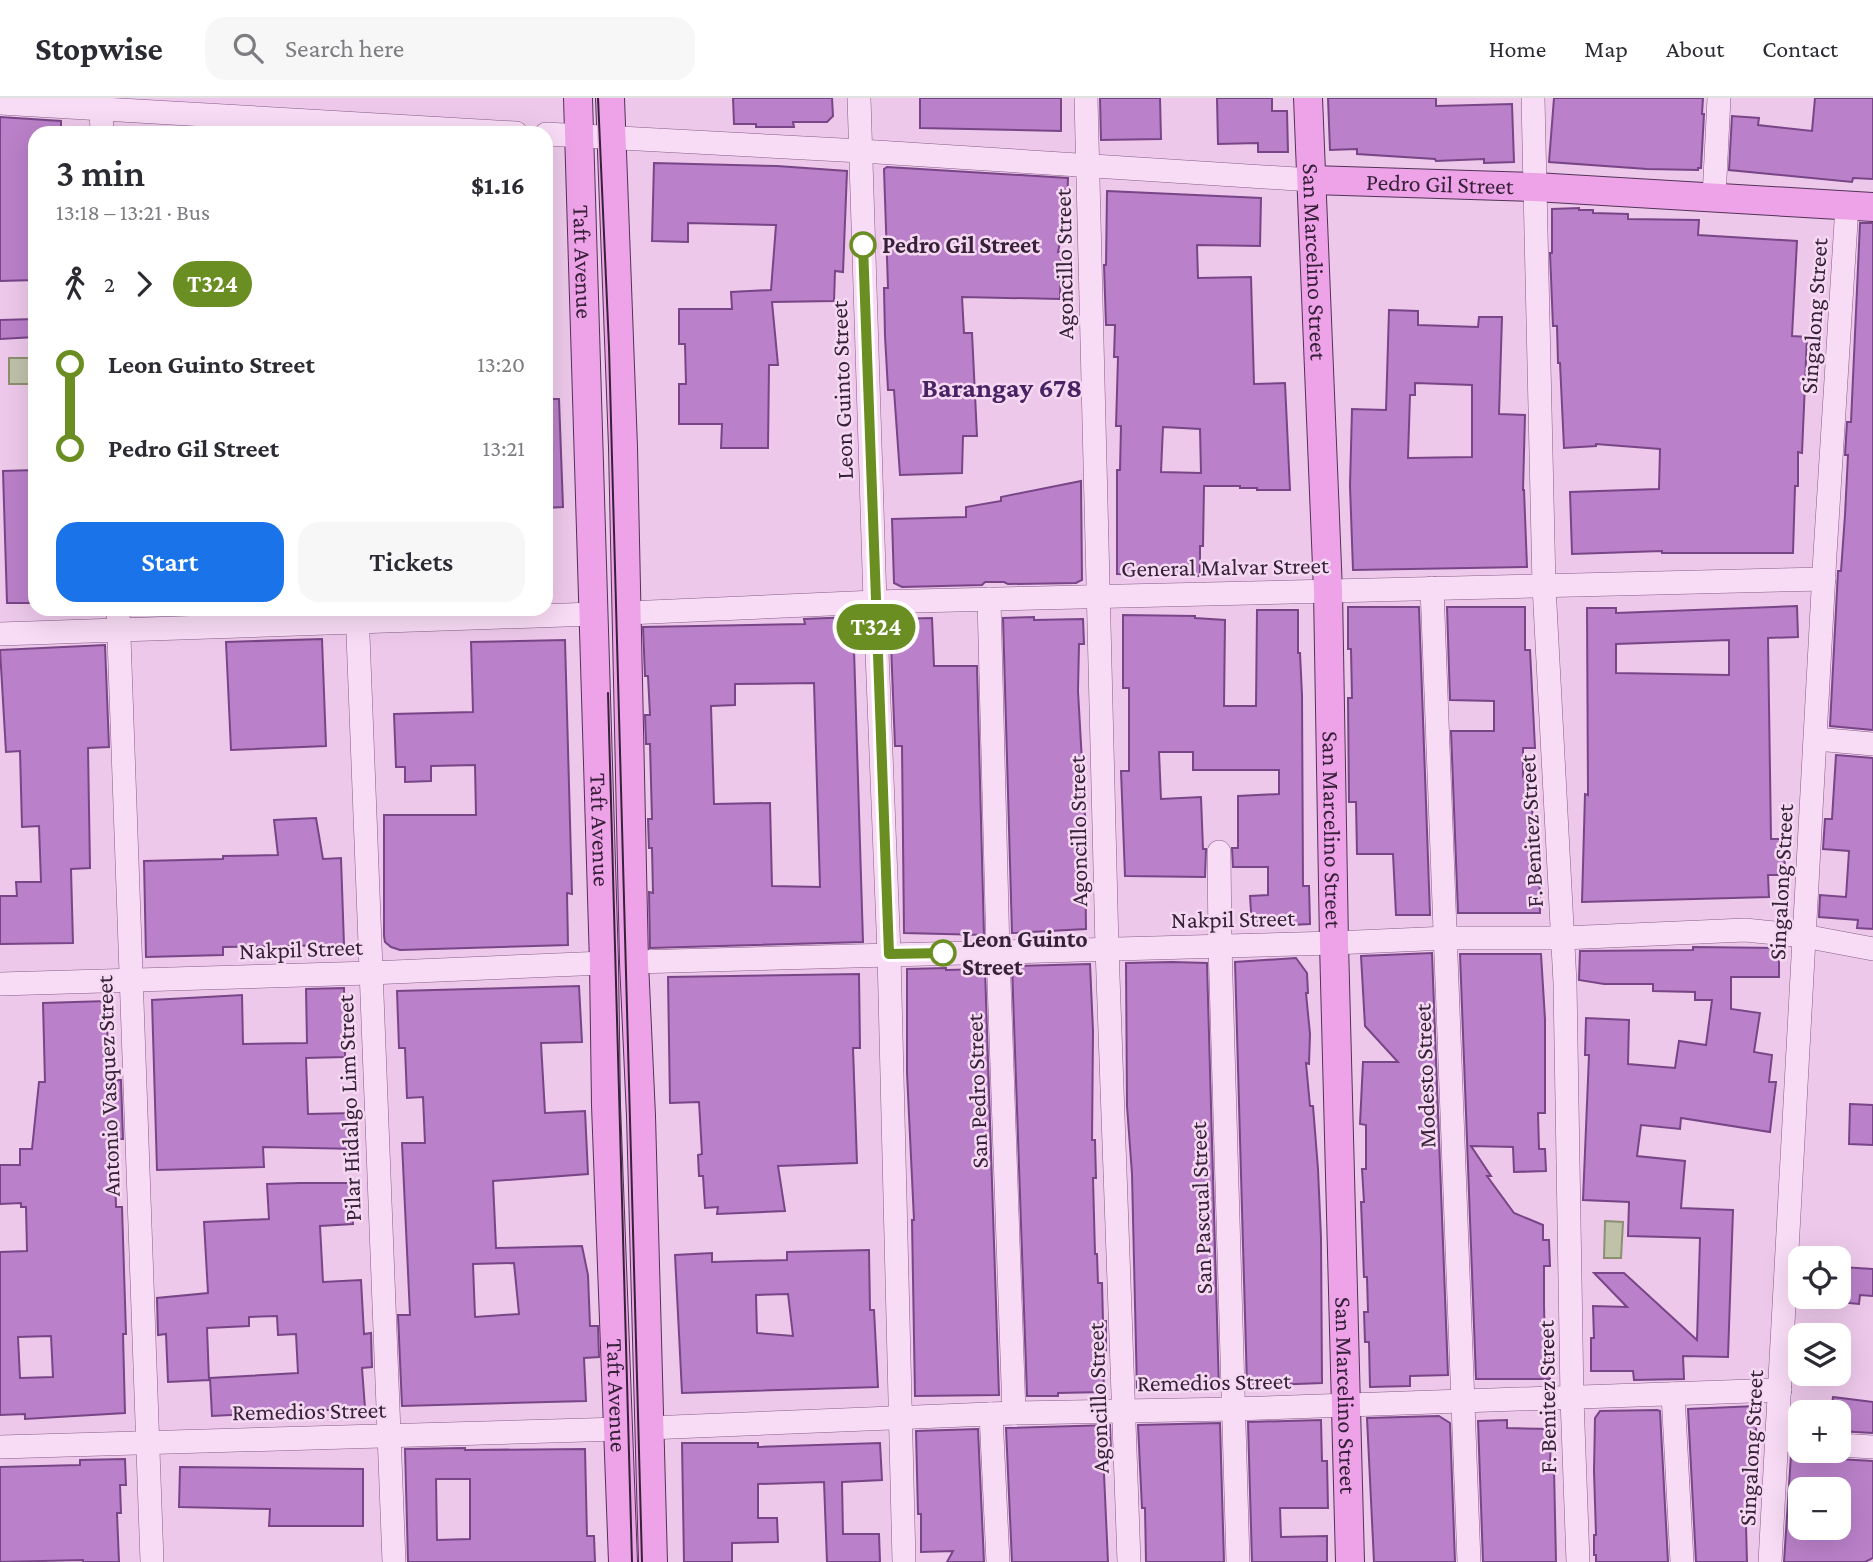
<!DOCTYPE html>
<html lang="en">
<head>
<meta charset="utf-8">
<style>
	body { margin:0; font-family:"Crimson Pro",serif; background:#f7f7f7; color:#2b2b33; height:100vh; display:flex; flex-direction:column; font-size:26px; white-space:nowrap }
	* { box-sizing:border-box; margin:0 }
	p { font-size:23px; color:#7c7c81 }
	.icon { flex:none; width:38px; height:38px; fill:none; stroke:currentColor; stroke-width:2; stroke-linecap:round; stroke-linejoin:round }
	.map { position:relative; flex:1; overflow:hidden }
	.side { position:absolute; left:28px; top:28px; width:525px; height:490px; display:flex; flex-direction:column; background:#fff; border-radius:21px; box-shadow:0 7px 28px #0002 }
	.side>* { flex:none }
	.badge { padding:0 14px; border-radius:23px; font-size:24px; line-height:46px }
	.buttons { position:absolute; left:1788px; top:1148px; display:grid; gap:14px }
	.buttons a { display:grid; place-items:center; width:63px; height:63px; border-radius:14px; background:#fff; box-shadow:0 7px 28px #0002; font-size:35px }
	.map>.badge { position:absolute; translate:-50% -50%; box-shadow:0 0 0 4px #fff }
	.legs { display:flex; align-items:center; gap:10px; height:77px; padding:0 28px; font-size:23px }
	.legs p { margin-inline-start:auto }
	.headline { display:flex; align-items:center; justify-content:space-between; height:119px; padding:0 28px }
	h1 { font-size:38px; font-weight:600; line-height:52px }
	.cta { display:flex; gap:14px; margin-top:auto; padding:14px 28px }
	.cta a { flex:1; height:80px; border-radius:21px; background:#1a73e8; color:#fff; font-size:28px; font-weight:600; line-height:80px; text-align:center }
	.cta a+a { background:#f7f7f7; color:#2b2b33 }
	ul { padding:0 28px; list-style:none }
	li { display:flex; align-items:center; gap:24px; height:84px; font-size:26px }
	li i { display:grid; place-items:center; width:10px; height:100%; margin:0 9px; background:currentColor }
	li i::after { content:''; width:18px; height:18px; margin:-9px; border:5px solid; border-radius:50%; background:#fff }
	li p { margin-inline-start:auto }
	li:first-child i { background:linear-gradient(#0000 50%,currentColor 0) }
	li:last-child i { background:linear-gradient(currentColor 50%,#0000 0) }
	header { display:flex; align-items:center; gap:42px; box-sizing:border-box; height:98px; padding:0 35px; background:#fff; border-bottom:2px solid #e1e1e2 }
	header strong { font-size:33px }
	nav { display:flex; gap:38px; margin-inline-start:auto; font-size:24px }
	.search { width:490px; height:63px; background:#f7f7f7; display:flex; align-items:center; gap:18px; box-sizing:border-box; padding:0 24px; border-radius:21px; color:#7c7c81; font-size:26px }
	.map>svg:first-child { display:block }
	.water { fill:#bfc1a9; stroke:#8b9070; stroke-width:2 }
	.building { fill:#ba80c9; stroke:#784587; stroke-width:2; fill-rule:evenodd }
	.lines { fill:none; stroke-linecap:round; stroke-linejoin:round }
	.minor-casing { stroke:#855e88; stroke-width:24 }
	.major-casing { stroke:#513257; stroke-width:30 }
	.minor { stroke:#f8dbf5; stroke-width:23 }
	.major { stroke:#eea3e8; stroke-width:28 }
	.tram { stroke:#362139; stroke-width:2 }
	.line-1-casing { stroke:#fff; stroke-width:16 }
	.line-1 { stroke:#6b8e23; stroke-width:10 }
	.stop-1-dot { fill:#fff; stroke:#6b8e23; stroke-width:3.5 }
	.labels { text-anchor:middle; stroke-width:5; stroke-linejoin:round; paint-order:stroke }
	.street-label { font-size:24px; fill:#362139; stroke:#f5d8f2 }
	.stop-label { font-size:24px; font-weight:bold; fill:#362139; stroke:#f5d8f2; text-anchor:start }
	.quarter-label { font-size:28px; font-weight:bold; fill:#492264; stroke:#f5d8f2 }
</style>
</head>
<body>
<header>
<strong>Stopwise</strong>
<div class="search"><svg class="icon" aria-label="search" viewBox="0 0 24 24"><circle cx="10" cy="10" r="6"/><path d="M15 15l6 6"/></svg>Search here</div>
<nav><a>Home</a><a>Map</a><a>About</a><a>Contact</a></nav>
</header>
<div class="map">
<svg width="1873" height="1464" viewBox="0 0 1873 1464">
	<rect width="100%" height="100%" fill="#edc8ea"/>
	<g class="water">
		<rect x="9" y="260" width="26" height="26"/>
		<path d="M1605,1123l18,1 -2,36h-17z"/>
	</g>
	<g class="building">
		<path d="M733,0h99l1,18 -6,6h-34l1,5h-38v-3h-22z"/>
		<path d="M920,0h141v33l-141,-3z"/>
		<path d="M1100,0h60l1,41 -60,1z"/>
		<path d="M1217,0h55v13h15l1,41h-30v-9l-40,1z"/>
		<path d="M1328,0h108v8l76,-2 2,58 -30,1v-4l-48,2 -1,-2 -78,-5v-5l-27,1z"/>
		<path d="M1554,0h149l-1,16h2l-3,54h-3v2l-51,-1 -98,-7z"/>
		<path d="M1815,0h58v81l-20,-1 -1,4 -123,-12 3,-54 27,2 -1,7 54,6z"/>
		<path d="M0,19l61,4v12h-26v147l-35,1z"/>
		<path d="M654,65l123,3 70,5 -4,101 -8,-1 -1,30 -62,1 6,63h-9l-1,83h-47l1,-24h-43v-40h7l-1,-40h-6v-35h53l-1,-17 40,-2 5,-65 -88,-2v19l-36,-1z"/>
		<path d="M887,69l181,11 -1,30 -9,44h3l-1,47 -98,-2 2,36h8l5,103h-14l-1,37 -62,2 -6,-85h-6l-3,-54 -1,-48h4l-4,-119z"/>
		<path d="M1107,93l154,7 -1,48 -63,-1 1,33 53,-1 3,107 31,-1 5,107h-33v-2h-17v-2h-36l-1,60h-3v30l-83,-2v-104h3l1,-44h-5l2,-69h-4l1,-32h-9l-2,-60h2zM1163,329l37,2 1,44 -40,-1z"/>
		<path d="M1579,110v2h14v3l35,1v5l71,1 -1,15 99,6 -5,95 15,1 -5,116 -4,-1v34h-3l-2,67h-131v-2l-90,3 -2,-62 89,-3 1,-40 -64,-5v2l-32,2 -4,-85h-2l-1,-37h-4l-3,-73h2v-44z"/>
		<path d="M1860,125h13v507l-43,-4 8,-155h3l4,-56 3,-60h-3l2,-33h4z"/>
		<path d="M1389,212l29,1v14l60,2 1,-10h23l-3,97 26,1 -2,75h1l3,77 -174,3 -3,-84 2,-77 34,1zM1415,285l57,2v72l-64,1 2,-63h5z"/>
		<path d="M35,221v18l-35,2v-19z"/>
		<path d="M546,301h13l4,108 -17,1z"/>
		<path d="M35,372v32h-4l4,101h-28l-4,-132z"/>
		<path d="M1081,383l1,99 -6,3 -68,1 -4,-2h-19l-3,3 -80,2 -8,-4 -2,-64 74,-2v-10l35,-6v-4z"/>
		<path d="M1797,508l1,31 -30,1 3,201h13l1,36h-17l1,22 -187,5 3,-108 3,1 -1,-187h29v5zM1729,542v35l-113,-2v-29z"/>
		<path d="M1348,509h71l11,308h-34l-3,-61h-36l-1,-52h-7l-1,-104h4l-1,-49h-3z"/>
		<path d="M1447,509h78v43h5l5,98h-12v29h5v17h4l1,44h6l1,75h-82l-7,-182h43v-30l-44,-1z"/>
		<path d="M1257,512h41v43h2l2,42 1,191h6l1,38 -58,3 -2,-31 18,-1v-28h-35l-1,-19h6v-52l41,-2v-24h-86v-18h-34l2,47 40,-2 2,52h3l-1,28 -80,-1 -4,-105h8v-83h-6v-73l72,1v2l30,2 -1,86h32z"/>
		<path d="M853,519l10,325 -213,6 -1,-56 4,1 -1,-45h-3l-1,-29h4l-2,-75h-4l-1,-29h5l-2,-39h-3l-2,-49 162,-3 -1,-5zM814,585l6,204 -48,-1 -2,-83 -56,1 -3,-98 24,-1v-21z"/>
		<path d="M1034,519v3l49,-1 1,25h-5l-1,47 9,159h-2l1,79 -74,4 -9,-315z"/>
		<path d="M932,520l2,48h43l7,269 -80,-2 -2,-187h-7l-5,-127z"/>
		<path d="M322,541l4,107 -95,4 -5,-108z"/>
		<path d="M565,542l7,254 -5,-1 1,52 -168,5 -9,-3 -6,-5 -1,-6v-121h92l-1,-50 -44,1v15l-26,1v-15h-9l-2,-53 79,-2 -2,-70z"/>
		<path d="M105,547l4,102 -21,1 2,120 -19,1 2,74 -73,1v-48h17l-1,-14h25l-2,-56 -17,1 -2,-76 -14,1 -6,-102z"/>
		<path d="M1836,657l37,3v171l-16,-1 1,-8 -39,-3 1,-22 26,2 3,-46 -26,-2 2,-30h7z"/>
		<path d="M316,720l7,41 18,-1 3,87 -121,2v8l-77,2 -2,-96 79,-2v-3l55,-1 -4,-35z"/>
		<path d="M1693,849l86,1v29h-48v32l29,4 -6,39 18,3 -3,27h7l-6,50 -89,-14 -1,11 -39,-4 -4,31 48,5 -4,47 52,2 -5,147 -45,-1 1,23 -50,1 -1,-9h-42v-33h3l-1,-32 34,1 -33,-34h30l73,67 3,-102 -72,-2 1,-34 -46,-2 6,-145h-4l1,-37 43,2 -1,44 47,4 4,-27 27,4 6,-45h-17v-8l-42,-1v-7h-49l-25,-4 1,-29 113,-1z"/>
		<path d="M1432,855l16,422 -38,1v10l-40,1 -1,-45h-4l-1,-30h4l-1,-35h-3l-3,-75h3l-2,-33h4v-44l-6,-1 3,-62h35l-33,-36 -4,-70z"/>
		<path d="M1460,856h81l4,65v94h-7l1,36h6l1,22 -32,1 -1,-25 -42,-1 20,30h-4l27,37 29,12v15h6l1,26h-6v39l1,43h5v31h-74z"/>
		<path d="M1296,860l11,15 1,20h-2l4,41 -1,30 -3,-1 4,43h3l5,63 3,69 1,145 -75,3 -12,-424z"/>
		<path d="M1172,864l35,1 12,427 -82,1 -5,-217 -5,-68 -1,-143z"/>
		<path d="M1090,866l3,67 -1,109h3l1,38h-3l2,76h2l1,29h4l1,38h3v31h-3l1,40 -46,1v3h-31l-15,-430z"/>
		<path d="M946,870v2l39,-1 14,426 -84,1 -3,-176h2l-7,-147v-104z"/>
		<path d="M859,876l1,74h-7l4,115 -79,3 7,45 -68,3 1,-7 -13,1 -2,-32h-4l-1,-21 4,-1 -3,-52 -29,1 -2,-126z"/>
		<path d="M579,888l3,56 -41,1 4,70 40,-2 3,63 -95,7 3,67 86,-2 6,29 2,51h8l1,31 -15,1 2,43 -184,5 -4,-91h12l-8,-172h23l-2,-46 -16,1 -2,-50h-6l-2,-57zM514,1165l5,51 -44,3 -2,-53z"/>
		<path d="M344,890l1,69 -39,1 2,56 49,-1 1,36 -95,-2 1,20 -107,3 -5,-170 90,-5 1,49 64,-1 -1,-54z"/>
		<path d="M107,903l1,79h13l2,59h-9l2,68h6l4,127h-3l2,79 -100,6v-5l-25,1v-163l27,-1 -1,-44h-5v-4l-21,1v-39h20v-16h12l7,-67h6l-2,-79zM51,1238l2,41 -33,1 -2,-41z"/>
		<path d="M1850,1006l23,1v40l-24,-1z"/>
		<path d="M300,1085h51l2,41 -33,2 3,56 38,-2 3,54 7,-1 1,34 -10,1 3,40 -153,8 -2,-38 88,-5 -2,-39 -18,1 -1,-19 -28,1v9l-42,2 2,52 -41,2 -2,-48 -8,1 -1,-37 51,-5 -4,-71 65,-3 -2,-35z"/>
		<path d="M869,1152l1,60h4l4,77 -196,6 -7,-138 37,-2v9l75,-2v-8zM788,1196l5,42 -36,-3 -1,-38z"/>
		<path d="M1841,1169l32,2v27l-13,-1 -1,9 -21,-2z"/>
		<path d="M1833,1299l40,5v31l-34,-2v-19h-8z"/>
		<path d="M1756,1308v31h-4l-1,88h-5l1,37h-51l-8,-153z"/>
		<path d="M1657,1312l3,1 8,151h-72v-7h-2v-20h2l-2,-64 1,-53 5,-7z"/>
		<path d="M1439,1318l11,7 5,139h-81l-7,-144z"/>
		<path d="M1321,1322l1,41h5l1,47h-48l1,29 46,-1v26h-75l-4,-140z"/>
		<path d="M1507,1322v8l44,1 -1,40h4l2,93h-73l-5,-141z"/>
		<path d="M1220,1325l4,139h-78l-1,-54h-3l-4,-83z"/>
		<path d="M1110,1327l1,27h-8l5,110h-96l-6,-134z"/>
		<path d="M978,1331l6,133h-37l6,-11 -32,1v-38h-3l-2,-83z"/>
		<path d="M682,1345h76v4l122,-4 2,37 -40,2 1,52h36l1,28h-53l-3,-80 -66,2v34h19l1,24 -46,1v19h-48z"/>
		<path d="M465,1350v2l120,-1 2,87h7l1,26h-187l-3,-113zM436,1381h34v60l-33,1z"/>
		<path d="M1812,1353h14l5,5 7,3 35,2v97l-8,4h-81l7,-107h15zM1801,1391h38v39h-38z"/>
		<path d="M125,1361l1,26h-6l1,28h-4l2,49h-36v-2l-83,2v-95l80,-2v-5z"/>
		<path d="M180,1369l183,2v57h-94l1,-17 -91,-2z"/>
	</g>
	<g class="lines">
		<g class="minor-casing">
			<g id="minor">
				<path d="M859,0l16,504 14,352 15,608"/>
				<path d="M1086,0l21,850 22,614"/>
				<path d="M1533,0l11,488 21,397 7,415 6,164"/>
				<path d="M0,5l516,30"/>
				<path d="M101,10l1,25"/>
				<path d="M546,36l315,17 451,29"/>
				<path d="M1714,100l5,-100"/>
				<path d="M1432,490l37,974"/>
				<path d="M989,501l9,353 16,461"/>
				<path d="M118,511l34,953"/>
				<path d="M357,511l37,953"/>
				<path d="M627,515l248,-11 949,-23"/>
				<path d="M0,536l594,-20"/>
				<path d="M1816,641l57,5"/>
				<path d="M1219,754l1,93 18,617"/>
				<path d="M634,864l700,-19 113,-5h116l182,-8 59,6 69,13"/>
				<path d="M0,886l370,-11 234,-10"/>
				<path d="M1673,1296l9,168"/>
				<path d="M991,1316l7,148"/>
				<path d="M648,1330l366,-15 219,-4 547,-19"/>
				<path d="M1778,1341l23,3"/>
				<path d="M1839,1347l34,2"/>
				<path d="M0,1349l620,-18"/>
				<path d="M1770,1464l55,-1008 22,-348"/>
			</g>
		</g>
		<g class="major-casing">
			<g id="major">
				<path id="s1" d="M578,0l26,865 2,142 17,457"/>
				<path d="M610,0l13,349 11,515 7,154 12,446"/>
				<path id="s2" d="M1308,0l20,493 6,352 16,619"/>
				<path id="s3" d="M1312,82l223,7 338,20"/>
			</g>
		</g>
		<use href="#minor" class="minor"/>
		<use href="#major" class="major"/>
		<g class="tram">
			<path d="M598,0l11,249 33,1215"/>
			<path d="M608,595l24,869"/>
		</g>
	</g>
	<g class="lines">
		<g class="line-1-casing">
			<path id="line-1" d="M863,147l26,709 54,-1"/>
		</g>
		<use href="#line-1" class="line-1"/>
	</g>
	<g class="stop-1-dot">
		<circle cx="863" cy="147" r="12"/>
		<circle cx="943" cy="855" r="12"/>
	</g>
	<g class="labels">
		<g class="street-label">
			<text dy="8" stroke="none"><textPath href="#s3" startOffset="128">Pedro Gil Street</textPath></text>
			<text dy="8" stroke="none"><textPath href="#s1" startOffset="164">Taft Avenue</textPath></text>
			<text dy="8" stroke="none"><textPath href="#s2" startOffset="164">San Marcelino Street</textPath></text>
			<text transform="translate(1064 166) rotate(-91)" y="8">Agoncillo Street</text>
			<text transform="translate(1814 218) rotate(-86)" y="8">Singalong Street</text>
			<text transform="translate(842 292) rotate(-92)" y="8">Leon Guinto Street</text>
			<text transform="translate(1225 469) rotate(-1)" y="8">General Malvar Street</text>
			<text dy="8" stroke="none"><textPath href="#s1" startOffset="732">Taft Avenue</textPath></text>
			<text dy="8" stroke="none"><textPath href="#s2" startOffset="732">San Marcelino Street</textPath></text>
			<text transform="translate(1078 733) rotate(-91)" y="8">Agoncillo Street</text>
			<text transform="translate(1531 733) rotate(-93)" y="8">F. Benitez Street</text>
			<text transform="translate(1781 784) rotate(-87)" y="8">Singalong Street</text>
			<text transform="translate(1233 821) rotate(-1)" y="8">Nakpil Street</text>
			<text transform="translate(301 851) rotate(-2)" y="8">Nakpil Street</text>
			<text transform="translate(1425 978) rotate(-92)" y="8">Modesto Street</text>
			<text transform="translate(108 988) rotate(-92)" y="8">Antonio Vasquez Street</text>
			<text transform="translate(977 993) rotate(-92)" y="8">San Pedro Street</text>
			<text transform="translate(349 1010) rotate(-92)" y="8">Pilar Hidalgo Lim Street</text>
			<text transform="translate(1201 1110) rotate(-92)" y="8">San Pascual Street</text>
			<text transform="translate(1214 1284) rotate(-1)" y="8">Remedios Street</text>
			<text dy="8" stroke="none"><textPath href="#s1" startOffset="1298">Taft Avenue</textPath></text>
			<text dy="8" stroke="none"><textPath href="#s2" startOffset="1298">San Marcelino Street</textPath></text>
			<text transform="translate(1547 1299) rotate(-91)" y="8">F. Benitez Street</text>
			<text transform="translate(1098 1300) rotate(-92)" y="8">Agoncillo Street</text>
			<text transform="translate(309 1313) rotate(-1)" y="8">Remedios Street</text>
			<text transform="translate(1751 1350) rotate(-87)" y="8">Singalong Street</text>
		</g>
		<g class="stop-label">
			<text x="882" y="155">Pedro Gil Street</text>
			<text x="962" y="849">Leon Guinto<tspan x="962" dy="28">Street</tspan></text>
		</g>
		<g class="quarter-label">
			<text x="1002" y="299">Barangay 678</text>
		</g>
	</g>
</svg>
<div class="buttons">
<a><svg class="icon" aria-label="locate" viewBox="0 0 24 24"><circle cx="12" cy="12" r="6"/><path d="M12 2v4M12 18v4M2 12h4M18 12h4"/></svg></a>
<a><svg class="icon" aria-label="layers" viewBox="0 0 24 24"><path d="M12 4l9 5-9 5-9-5zM3 14l9 5 9-5"/></svg></a>
<a>+</a>
<a>−</a>
</div>
<b class="badge" style="left:876px;top:529px;background:#6b8e23;color:#fff">T324</b>
<section class="side">
<div class="headline"><div><h1>3 min</h1><p>13:18 – 13:21 · Bus</p></div><b>$1.16</b></div>
<div class="legs"><svg class="icon" aria-label="walk" viewBox="0 0 24 24"><circle cx="13" cy="4" r="2"/><path d="M13 8l-2 6 4 7M11 14l-3 7M7 12l3-4h3l4 4"/></svg>2<svg class="icon" aria-label="forward" viewBox="0 0 24 24"><path d="M9 5l7 7-7 7"/></svg><b class="badge" style="background:#6b8e23;color:#fff">T324</b></div>
<ul>
<li><i style="color:#6b8e23"></i><b>Leon Guinto Street</b><p>13:20</p></li>
<li><i style="color:#6b8e23"></i><b>Pedro Gil Street</b><p>13:21</p></li>
</ul>
<div class="cta"><a>Start</a><a>Tickets</a></div>
</section>
</div>
</body>
</html>
